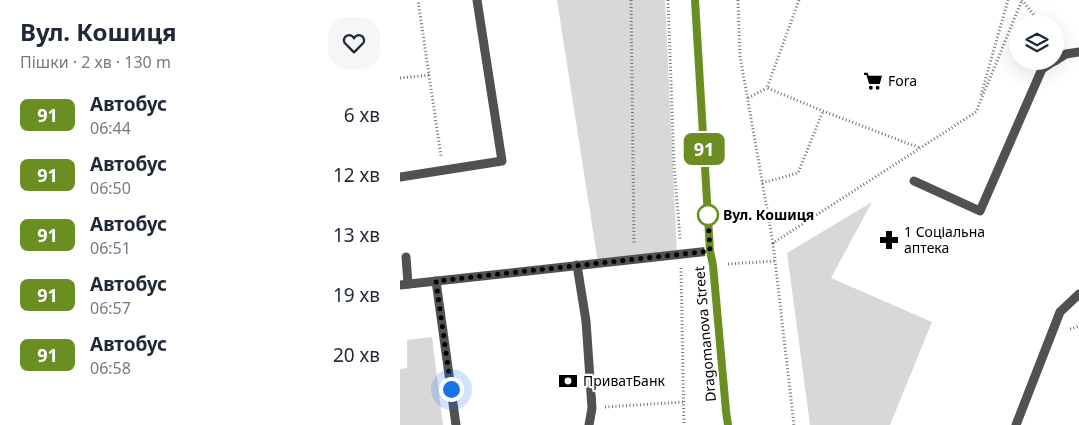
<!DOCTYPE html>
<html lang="uk">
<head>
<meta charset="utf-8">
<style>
	body { margin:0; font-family:"Noto Sans",sans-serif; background:#f6f6f7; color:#1f2937; height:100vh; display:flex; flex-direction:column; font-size:19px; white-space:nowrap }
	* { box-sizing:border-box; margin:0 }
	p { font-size:16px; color:#747a83 }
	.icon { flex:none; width:28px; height:28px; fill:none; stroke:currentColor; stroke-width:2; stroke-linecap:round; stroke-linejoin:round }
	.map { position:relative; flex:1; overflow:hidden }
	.details { display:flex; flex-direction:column; background:#fff; width:400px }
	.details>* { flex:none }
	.badge { padding:0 10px; border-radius:8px; font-size:18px; line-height:32px }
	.tools { position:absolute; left:609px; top:15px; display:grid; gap:10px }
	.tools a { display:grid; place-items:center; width:55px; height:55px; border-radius:50%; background:#fff; box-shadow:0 5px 20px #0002; font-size:25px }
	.you { position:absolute; width:25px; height:25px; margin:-12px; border:4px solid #fff; border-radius:50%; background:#1a73e8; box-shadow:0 0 0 8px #1a73e833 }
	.map>.badge { position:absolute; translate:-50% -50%; box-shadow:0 0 0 2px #fff }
	.round { display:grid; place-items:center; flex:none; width:52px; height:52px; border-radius:20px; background:#f6f6f7 }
	.head { display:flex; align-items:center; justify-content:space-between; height:85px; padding:0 20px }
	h1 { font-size:24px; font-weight:700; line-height:38px }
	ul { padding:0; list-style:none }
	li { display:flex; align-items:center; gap:15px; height:60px; padding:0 20px }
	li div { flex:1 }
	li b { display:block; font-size:19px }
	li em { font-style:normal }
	li .badge { min-width:55px; font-weight:700; text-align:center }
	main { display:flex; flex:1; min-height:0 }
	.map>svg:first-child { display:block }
	.green { fill:#d8d8d8 }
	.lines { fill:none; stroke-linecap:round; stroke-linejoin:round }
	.path { stroke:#737373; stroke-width:3; stroke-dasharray:1 2.5; stroke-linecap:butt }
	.lane { stroke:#515151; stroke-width:9 }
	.secondary { stroke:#1e1e1e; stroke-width:10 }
	.line-casing { stroke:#fff; stroke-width:11 }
	.line { stroke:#6b8e23; stroke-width:8 }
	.walk { stroke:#000; stroke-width:5; stroke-dasharray:0 9 }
	.stop-dot { fill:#fff; stroke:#6b8e23; stroke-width:2.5 }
	.labels { text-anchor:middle; stroke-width:4.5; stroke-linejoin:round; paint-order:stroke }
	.poi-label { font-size:14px; fill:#000; stroke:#fff; text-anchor:start }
	.stop-label { font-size:14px; font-weight:bold; fill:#000; stroke:#fff; text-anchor:start }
	.street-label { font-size:14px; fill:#000; stroke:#fff }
</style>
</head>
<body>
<main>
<section class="details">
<div class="head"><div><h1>Вул. Кошиця</h1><p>Пішки · 2 хв · 130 m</p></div><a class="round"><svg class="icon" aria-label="heart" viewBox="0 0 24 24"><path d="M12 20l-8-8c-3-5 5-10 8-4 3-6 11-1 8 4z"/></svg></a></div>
<ul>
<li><span class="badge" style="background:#6b8e23;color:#fff">91</span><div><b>Автобус</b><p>06:44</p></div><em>6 хв</em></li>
<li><span class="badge" style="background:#6b8e23;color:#fff">91</span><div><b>Автобус</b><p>06:50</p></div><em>12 хв</em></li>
<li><span class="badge" style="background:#6b8e23;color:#fff">91</span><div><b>Автобус</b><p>06:51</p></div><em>13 хв</em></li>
<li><span class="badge" style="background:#6b8e23;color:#fff">91</span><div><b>Автобус</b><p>06:57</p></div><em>19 хв</em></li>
<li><span class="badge" style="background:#6b8e23;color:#fff">91</span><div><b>Автобус</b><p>06:58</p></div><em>20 хв</em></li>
</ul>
</section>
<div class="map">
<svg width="679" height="425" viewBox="0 0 679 425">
	<rect width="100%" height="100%" fill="#fff"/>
	<g class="green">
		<path d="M157,0h108l12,253 -79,10z"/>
		<path d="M472,202l-41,76 101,44 -42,103h-80l-23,-172z"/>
		<path d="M32,337l11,88h-43v-56l7,-1v-28z"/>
	</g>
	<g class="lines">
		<g class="path">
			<path d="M231,0l3,244"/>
			<path d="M268,0l6,164 6,75"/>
			<path d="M338,0l2,56 33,187 203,-131 46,-112"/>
			<path d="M399,0l-32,88 56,23 97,37"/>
			<path d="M622,0l19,24"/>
			<path d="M29,75l12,81"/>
			<path d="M0,78l29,-3 -11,-75"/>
			<path d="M581,95l27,-95"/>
			<path d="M348,98l19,-10"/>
			<path d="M362,183l36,-10 25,-62"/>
			<path d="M373,243l21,182"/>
			<path d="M328,264l47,-3"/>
			<path d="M281,268l3,157"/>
			<path d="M670,329l9,-3"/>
			<path d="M205,407l78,-5"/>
		</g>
		<g class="lane">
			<path d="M655,61l11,-7 13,-2"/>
			<path d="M0,177l102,-16 -25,-161"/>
			<path d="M514,181l66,30 62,-142 12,-8"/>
			<path d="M6,257l2,27"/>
			<path d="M177,265l9,56 6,87 -3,17"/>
			<path d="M36,281l20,144"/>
			<path d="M0,285l310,-34"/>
			<path d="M616,425l44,-113 19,-18"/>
		</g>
		<path class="secondary" d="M295,0l15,251 3,14 13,146 2,14"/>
	</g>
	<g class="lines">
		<g class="line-casing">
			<path id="line" d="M295,0l15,251 3,14 13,146 2,14"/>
		</g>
		<use href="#line" class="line"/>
		<path class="walk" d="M51,389l-15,-108 274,-30 -2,-36"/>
	</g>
	<defs>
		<g id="supermarket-bare" transform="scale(1.5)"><path d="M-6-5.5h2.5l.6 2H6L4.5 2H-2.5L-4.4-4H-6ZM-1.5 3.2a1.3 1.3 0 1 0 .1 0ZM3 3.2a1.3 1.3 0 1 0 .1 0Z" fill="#000" stroke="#fff" stroke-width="2.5" paint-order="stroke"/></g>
		<g id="pharmacy-bare" transform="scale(1.5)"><path d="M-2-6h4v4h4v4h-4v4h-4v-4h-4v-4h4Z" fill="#000" stroke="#fff" stroke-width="2.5" paint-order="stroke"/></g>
		<g id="bank-bare" transform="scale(1.5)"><path d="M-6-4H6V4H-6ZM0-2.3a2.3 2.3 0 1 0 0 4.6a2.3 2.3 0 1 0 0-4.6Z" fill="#000" stroke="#fff" stroke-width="2.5" paint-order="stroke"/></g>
	</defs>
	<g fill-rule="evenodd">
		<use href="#supermarket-bare" x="473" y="81"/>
		<use href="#pharmacy-bare" x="489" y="240"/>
		<use href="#bank-bare" x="168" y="381"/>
	</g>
	<circle class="stop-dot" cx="308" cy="215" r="10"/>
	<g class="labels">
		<g class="poi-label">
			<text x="488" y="86">Fora</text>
			<text x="504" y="237">1 Соціальна<tspan x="504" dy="16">аптека</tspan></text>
			<text x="183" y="386">ПриватБанк</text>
		</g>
		<g class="stop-label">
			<text x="323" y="220">Вул. Кошиця</text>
		</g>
		<g class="street-label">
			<text transform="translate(305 334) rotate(-95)" y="5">Dragomanova Street</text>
		</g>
	</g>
</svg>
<div class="tools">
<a><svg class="icon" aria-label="layers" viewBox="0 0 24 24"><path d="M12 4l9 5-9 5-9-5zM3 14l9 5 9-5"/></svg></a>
</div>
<div class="you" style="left:51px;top:389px"></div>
<b class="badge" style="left:304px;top:149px;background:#6b8e23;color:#fff">91</b>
</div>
</main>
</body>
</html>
